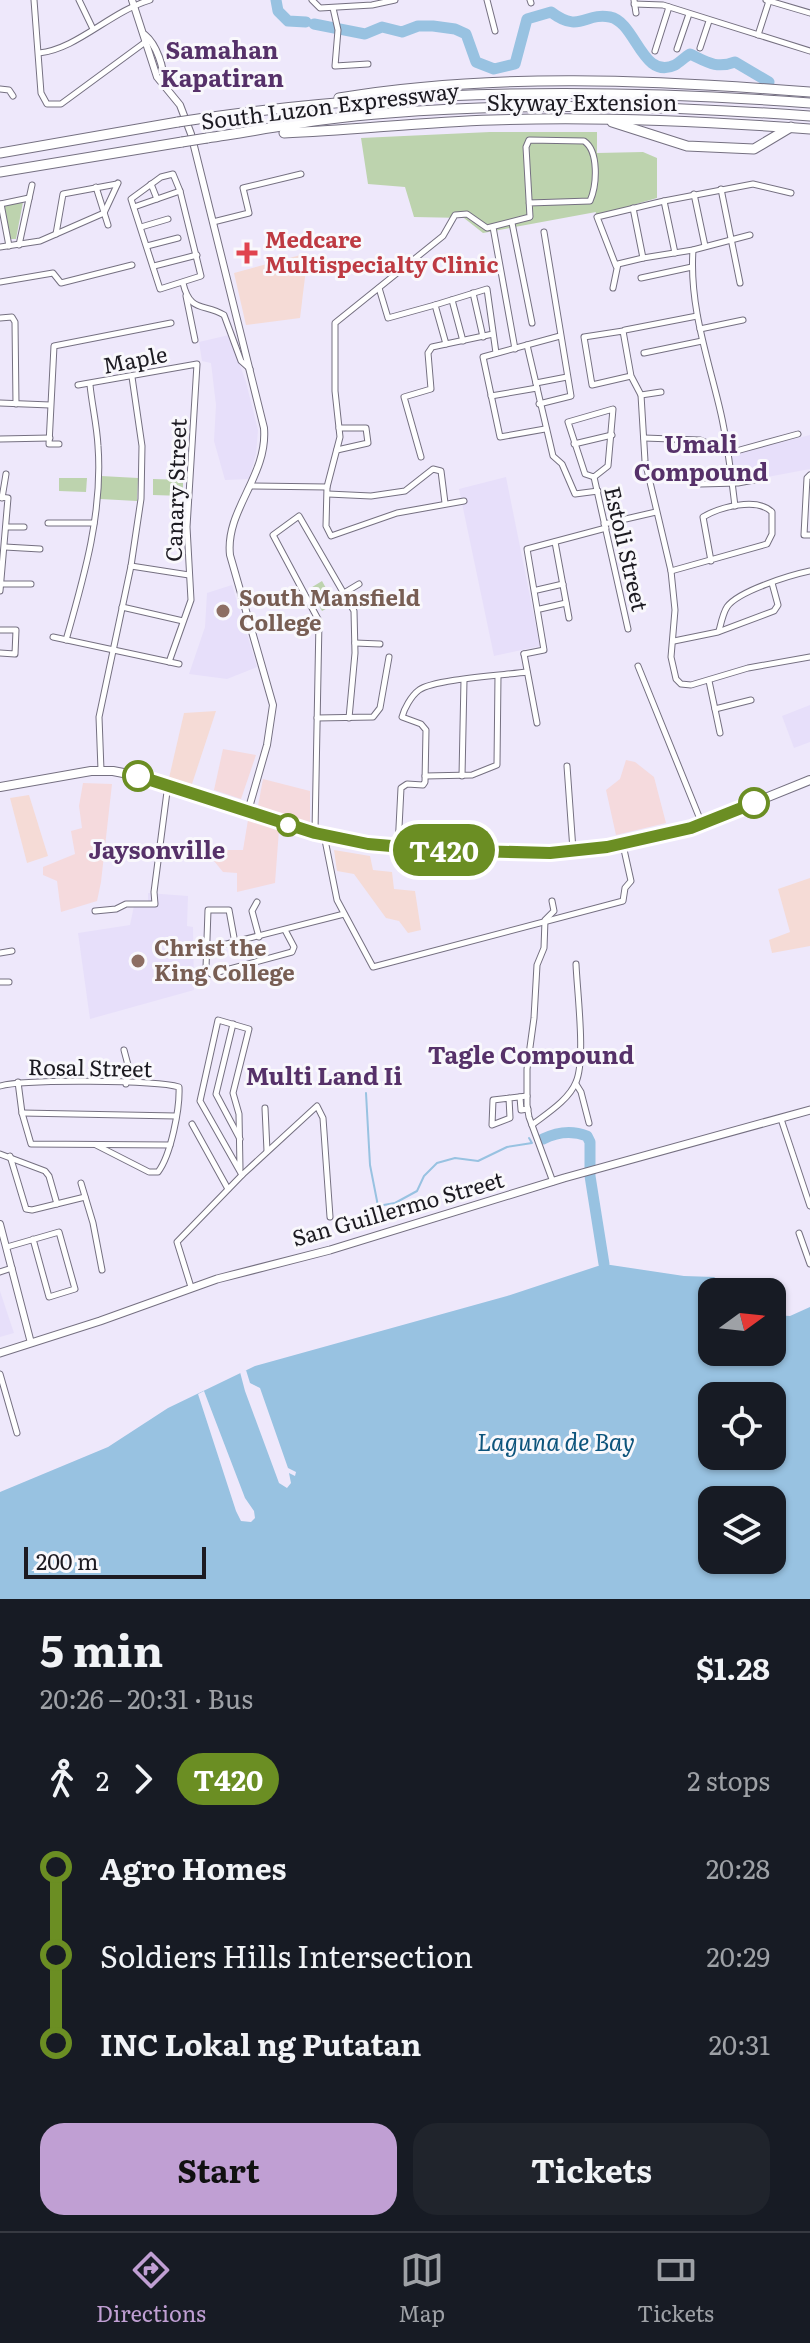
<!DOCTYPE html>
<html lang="en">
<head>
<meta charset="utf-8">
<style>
	body { margin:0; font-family:Literata,serif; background:#20242c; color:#f1f3f6; height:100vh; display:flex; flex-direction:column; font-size:30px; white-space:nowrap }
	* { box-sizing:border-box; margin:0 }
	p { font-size:26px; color:#9ea1a6 }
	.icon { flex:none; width:44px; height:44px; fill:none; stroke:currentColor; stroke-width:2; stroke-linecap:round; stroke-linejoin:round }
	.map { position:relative; height:1599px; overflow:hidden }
	.details { display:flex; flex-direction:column; background:#171b24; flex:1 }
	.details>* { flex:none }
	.badge { padding:0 16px; border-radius:26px; font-size:28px; line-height:52px }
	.needle { width:52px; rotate:75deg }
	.tools { position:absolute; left:698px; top:1278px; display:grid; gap:16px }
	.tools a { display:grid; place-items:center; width:88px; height:88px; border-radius:16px; background:#171b24; box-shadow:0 2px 6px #0004; font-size:40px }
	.scale { position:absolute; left:24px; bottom:20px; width:182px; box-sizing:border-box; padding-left:8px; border:4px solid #1c1a21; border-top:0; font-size:22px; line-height:28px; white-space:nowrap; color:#1c1a21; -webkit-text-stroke:6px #f9f8fc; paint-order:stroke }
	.map>.badge { position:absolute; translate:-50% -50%; box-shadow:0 0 0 4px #fff }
	.legs { display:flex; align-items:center; gap:12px; height:88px; padding:0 40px; font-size:26px }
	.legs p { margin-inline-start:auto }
	.headline { display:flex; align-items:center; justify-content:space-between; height:136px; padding:0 40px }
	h1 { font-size:44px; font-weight:700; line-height:60px }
	.button { display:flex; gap:16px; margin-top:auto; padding:16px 40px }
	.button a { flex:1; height:92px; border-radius:24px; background:#c09fd3; color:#111; font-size:32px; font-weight:700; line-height:92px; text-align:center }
	.button a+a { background:#20242c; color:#f1f3f6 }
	ul { padding:0 40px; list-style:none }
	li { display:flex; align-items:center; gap:28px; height:88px; font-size:30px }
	li i { display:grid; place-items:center; width:12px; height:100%; margin:0 10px; background:currentColor }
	li i::after { content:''; width:20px; height:20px; margin:-10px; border:6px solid; border-radius:50%; background:#171b24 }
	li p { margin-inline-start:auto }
	li:first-child i { background:linear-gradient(#0000 50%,currentColor 0) }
	li:last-child i { background:linear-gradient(currentColor 50%,#0000 0) }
	.tabs { display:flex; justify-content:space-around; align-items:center; height:112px; border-top:2px solid #363941; background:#171b24; font-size:22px; color:#9ea1a6 }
	.tabs a { display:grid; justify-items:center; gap:4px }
	.tabs .active { color:#c09fd3 }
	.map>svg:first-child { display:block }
	.commercial { fill:#f5dadd }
	.industrial { fill:#f5dbd6 }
	.built { fill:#e7dffa }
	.green { fill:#bdd3ae }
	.water { fill:#98c2e1; fill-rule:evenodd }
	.pier { fill:#eee8fb }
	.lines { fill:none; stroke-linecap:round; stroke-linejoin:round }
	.stream { stroke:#98c2e1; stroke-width:2 }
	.river { stroke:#98c2e1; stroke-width:11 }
	.minor-casing { stroke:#757081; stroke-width:7 }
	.tertiary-casing { stroke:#757081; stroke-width:8 }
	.secondary-casing { stroke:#757081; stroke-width:9 }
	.trunk-casing { stroke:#757081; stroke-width:10 }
	.motorway-casing { stroke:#757081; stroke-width:11 }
	.minor { stroke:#fff; stroke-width:5 }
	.tertiary { stroke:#fff; stroke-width:6 }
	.secondary { stroke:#fff; stroke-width:7 }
	.trunk { stroke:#fff; stroke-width:8 }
	.motorway { stroke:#fff; stroke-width:9 }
	.motorway-bridge-casing { stroke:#757081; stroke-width:11; stroke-linecap:butt }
	.motorway-bridge { stroke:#fff; stroke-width:9 }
	.line-1-casing { stroke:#fff; stroke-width:18 }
	.line-1 { stroke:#6b8e23; stroke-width:12 }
	.health-dot { fill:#e0444e; stroke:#f9f8fc; stroke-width:3 }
	.education-dot { fill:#8d6e63; stroke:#f9f8fc; stroke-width:3 }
	.stop-1-dot { fill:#fff; stroke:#6b8e23; stroke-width:4 }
	.labels { text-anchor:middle; stroke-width:6; stroke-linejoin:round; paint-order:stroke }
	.street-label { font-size:22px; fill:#1c1a21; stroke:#f9f8fc }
	.health-label { font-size:22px; font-weight:bold; fill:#be3a42; stroke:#f9f8fc; text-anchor:start }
	.education-label { font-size:22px; font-weight:bold; fill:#785e54; stroke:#f9f8fc; text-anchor:start }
	.neighbourhood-label { font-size:24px; font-weight:bold; fill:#563169; stroke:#f9f8fc }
	.water-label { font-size:24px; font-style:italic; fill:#0d547c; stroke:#f9f8fc }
</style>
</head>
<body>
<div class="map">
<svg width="810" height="1599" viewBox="0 0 810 1599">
	<rect width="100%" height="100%" fill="#eee8fb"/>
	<g class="commercial">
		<path d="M223,749l33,6 -15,44 -27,-9z"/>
		<path d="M626,760l9,2 19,15 12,46 -50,12 -10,-45 14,-11z"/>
		<path d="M263,779l47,12v32l-52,-17z"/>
		<path d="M83,783l29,1 -11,98 -4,19 -36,11 -4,-31 -14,-6v-8l32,-13 -4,-23 11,-3 -3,-22z"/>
		<path d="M248,820l31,10 -4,53 -38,9v-19l-14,-1 -9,-11 -1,-11h30z"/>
	</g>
	<g class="industrial">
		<path d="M308,253l-8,65 -54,7 -12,-52z"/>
		<path d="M216,711l-24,73 -23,-6 15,-65z"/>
		<path d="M29,795l19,61 -21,7 -17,-65z"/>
		<path d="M334,850l36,6 3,14 19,2 2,17 21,2 6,39 -13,3 -9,-12 -13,-3 -32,-44 -17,-3z"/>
		<path d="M810,878v68l-38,7 -3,-13 21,-8 -12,-43z"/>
	</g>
	<g class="built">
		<path d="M229,335l17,47 12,48 -2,24 -7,25 -24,1 -11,-39 2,-36 -5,-42 -9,-2 -3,-19z"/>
		<path d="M810,435v34l-75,14 -5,-28z"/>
		<path d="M506,477l34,169 -46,10 -35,-167z"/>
		<path d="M232,585l25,82 -30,12 -38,-5 16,-47 2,-34z"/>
		<path d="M810,705v37l-16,6 -12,-32z"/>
		<path d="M148,893l40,3 -1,30 6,1 1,63 -104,29 -12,-86 52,-8 5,-24h13z"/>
		<path d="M0,1291l14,42 -14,4z"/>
	</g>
	<g class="green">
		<path d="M490,132h107v21l46,-1 14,6v40l-62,18 1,-4 -113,21 -19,-15 -50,-1 -9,-30 -37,-3 -7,-46z"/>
		<path d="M23,202l-7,37h-6l-6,-33z"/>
		<path d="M101,476l37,2 -1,23 -37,-2z"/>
		<path d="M59,478h28l-1,14 -27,-1z"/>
		<path d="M153,479l30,1v16l-30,-1z"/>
		<path d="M322,581l13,23 -13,7 -13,-22z"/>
	</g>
	<path class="water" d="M604,1264l80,12 30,1 22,15h-24v60h60v-37l18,1 20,-9v292h-810v-107l108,-45 60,-39 87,-42 252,-70zM712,1396h60v60h-60zM712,1500h60v60h-60z"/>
	<g class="pier">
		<path d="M246,1370l4,13 10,5 28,80 8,4 -1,4 -6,-3 2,10 -4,5 -8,-5 -34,-92 -5,-19z"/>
		<path d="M204,1391l41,107 9,13 1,7 -4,4 -10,-1 -5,-10 -38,-117z"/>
	</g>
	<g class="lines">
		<path class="stream" d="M366,1093l4,72 8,41 17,-3 22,-12 7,-15 13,-13 18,-5 23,3 29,-14 25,-4 -3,-5"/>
		<g class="river">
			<path d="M276,0l2,11 10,10 18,1"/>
			<path d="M314,24l51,10 17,-7 20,5 16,-6h15l22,3 11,5 10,28 18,7 21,-5 12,-45 24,-7c29,22 34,0 59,5 26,5 32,64 65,48 5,-3 10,-8 15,-11 17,8 26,15 45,8l34,20"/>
			<path d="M543,1139c14,-7 29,-9 44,-3l3,6v34l14,88"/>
		</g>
		<g class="minor-casing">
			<g id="minor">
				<path d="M34,0l7,93 6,11h14l83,-61"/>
				<path d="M79,0l14,29"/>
				<path d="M312,0l8,8 52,-3 23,-5"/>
				<path d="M487,0l8,31"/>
				<path d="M530,0l1,3"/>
				<path d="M634,0l2,13"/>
				<path d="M766,0l44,13"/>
				<path d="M634,4l29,1 147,46"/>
				<path d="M333,8l5,22 -3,36 33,-2"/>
				<path d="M758,35l11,-34"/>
				<path d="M700,48l9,-27"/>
				<path d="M677,49l12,-35"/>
				<path d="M655,51l14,-44"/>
				<path d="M39,53c38,-4 71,-41 111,-53"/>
				<path d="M0,89l9,1 4,6"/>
				<path d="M173,174l7,17 21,85 -41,13 -29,-90 30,-22z"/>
				<path d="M151,184l6,15"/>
				<path d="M96,187l12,38"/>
				<path d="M721,189l19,94"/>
				<path d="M694,194l11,52"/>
				<path d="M664,201l11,52"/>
				<path d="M0,204l29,-6"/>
				<path d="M1,204l8,42"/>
				<path d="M134,207l46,-16"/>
				<path d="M633,208l10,50"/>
				<path d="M213,222l36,-9 -6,-25 58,-14"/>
				<path d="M512,223l20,100"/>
				<path d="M141,227l27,-8"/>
				<path d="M493,227l22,122"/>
				<path d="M56,234l7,-40 54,-10"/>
				<path d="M19,245l13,-60"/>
				<path d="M147,246l31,-8"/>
				<path d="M0,247l40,-6 64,-28 14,-30"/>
				<path d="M693,250c-4,57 16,111 28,164 7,31 10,61 14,92"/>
				<path d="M154,266l43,-11"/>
				<path d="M616,266l-19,-49 67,-16 89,-17 38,9"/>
				<path d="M641,278l51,-11"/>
				<path d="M0,282l53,-9 8,10 71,-18"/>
				<path d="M183,283c7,30 21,20 41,32l17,46 9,8"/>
				<path d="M379,288l9,30 47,-13"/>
				<path d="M613,288l5,-24 25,-6 50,-8 57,-15"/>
				<path d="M473,293l10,44"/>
				<path d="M186,296l9,44"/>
				<path d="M452,300l11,41"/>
				<path d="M0,318l12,-1 3,5 1,82"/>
				<path d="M700,329l43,-9"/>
				<path d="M625,330l72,-14"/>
				<path d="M493,334l-47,10 -11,-39 52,-16 9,64"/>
				<path d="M527,345l26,111 9,8 13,30 23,-3"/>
				<path d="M644,353l58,-12"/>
				<path d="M631,376l-8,-45 -39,6 8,48 39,-9 10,19 4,66 26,110 4,39 -4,47 5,22 5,5 10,1 57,-17 62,-11"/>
				<path d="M536,383l31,-6"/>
				<path d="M78,385l119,-21 -10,163 4,73 -22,62"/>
				<path d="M641,395l20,-3"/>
				<path d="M491,396l46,-8"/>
				<path d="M0,403l50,2"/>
				<path d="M539,404l32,-8 -27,-164"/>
				<path d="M613,409l-5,57 -14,11 -9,-3 -17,-52z"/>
				<path d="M545,429l-45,8 -17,-80 77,-21"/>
				<path d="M644,438l56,2 17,7 10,-1"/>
				<path d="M0,439l50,-1"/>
				<path d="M59,444h-10l5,-98 117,-23"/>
				<path d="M574,444l38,-9"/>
				<path d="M337,450l31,-7 -2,-15h-27"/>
				<path d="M729,453l69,-19"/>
				<path d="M421,457l-17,-60 27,-8 -3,-36 4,-6 14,-3"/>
				<path d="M810,475l-3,3 -3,57h6"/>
				<path d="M594,477l34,152"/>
				<path d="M700,484l38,-1 21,-4"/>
				<path d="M252,486l75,1"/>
				<path d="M328,494l43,2 34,-5 28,-22 8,2 4,32"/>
				<path d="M0,497l8,1 -8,93"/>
				<path d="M2,498l4,-24"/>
				<path d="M464,501l-67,12 -66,23 -5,-10 1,-39 13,-50 -5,-46v-68l108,-87 12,-21 12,-1 20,14 43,-11 -4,-70 3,-7 55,1c15,10 13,44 6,60l-61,2"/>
				<path d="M48,523h46"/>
				<path d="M604,524l52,-12"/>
				<path d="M6,527h18"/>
				<path d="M555,542l14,76"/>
				<path d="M5,547l35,2"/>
				<path d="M131,566l58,9"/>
				<path d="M671,571l96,-27 5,-10v-22c-15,-15 -52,-5 -69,5l8,44"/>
				<path d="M1,584h30"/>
				<path d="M537,590l26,-6"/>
				<path d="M344,593l15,-9"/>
				<path d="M122,607l61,14"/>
				<path d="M540,609l26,-6"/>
				<path d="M0,630h16l-1,24 -15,-1"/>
				<path d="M719,631c2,-8 4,-18 8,-24 11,-16 64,-32 83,-36"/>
				<path d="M53,637l126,27"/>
				<path d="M66,640c18,-63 37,-128 32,-194 -1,-20 -6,-41 -8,-61"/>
				<path d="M674,641l44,-9 56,-21 4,-6 -6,-22"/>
				<path d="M355,643l25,1"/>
				<path d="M524,654l20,-4 -17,-101 79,-21"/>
				<path d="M524,654l13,69"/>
				<path d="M638,666l64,158"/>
				<path d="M709,681l11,52"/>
				<path d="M715,709l36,-9"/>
				<path d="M317,718l56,-1 7,-9 9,-51"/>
				<path d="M567,766l6,84"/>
				<path d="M101,770l-2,-53 32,-151 10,-67 1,-53 -10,-69"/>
				<path d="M425,776l47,-1 25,-10 1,-89"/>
				<path d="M462,776l2,-96"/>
				<path d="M315,832l4,-211 -46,-86 26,-19 55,95 1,42 -6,65"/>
				<path d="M324,835l13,65 36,67 250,-66 2,-13 6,-7 -8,-36"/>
				<path d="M398,847l3,-59 6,-4 16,1 2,-3 1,-52 -5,-6 -19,-7c2,-8 9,-21 17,-27 14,-11 87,-15 108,-18"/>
				<path d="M552,901l2,10 -9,9 -1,28 -7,17 -3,53 -7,51v36l2,12 24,65"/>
				<path d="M257,902l-5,9 7,26"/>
				<path d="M95,911l21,-2 10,-5h29l-1,-12 14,-108"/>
				<path d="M235,943l-6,-33h-21l-2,58 5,6 81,-22 2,-5 -9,-17"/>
				<path d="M207,949l137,-35"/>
				<path d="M0,953l12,-2"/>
				<path d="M0,982h9"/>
				<path d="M233,1024l-17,70 24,45"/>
				<path d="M124,1050l4,15 -2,19"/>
				<path d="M18,1082l4,31 9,31 139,1"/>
				<path d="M576,1084l5,8 8,31"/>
				<path d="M0,1086c25,-7 156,-6 179,1 1,21 -8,68 -21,85h-9l-53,-27"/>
				<path d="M520,1097l1,13 7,-1"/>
				<path d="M509,1098l1,20 -18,7 1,-25 34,-4"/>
				<path d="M265,1108l2,43"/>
				<path d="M22,1113l154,3"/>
				<path d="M781,1119l29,87"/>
				<path d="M192,1124l36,65"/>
				<path d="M532,1125c14,-11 37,-25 44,-43 10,-23 1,-91 0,-118"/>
				<path d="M0,1154l45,17 4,5 8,28"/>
				<path d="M10,1156l16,53 6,1 53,-13"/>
				<path d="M240,1169l-1,-55 -6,-21 16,-64 -31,-9 -18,81 42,74"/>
				<path d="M81,1183l12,40 9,47"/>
				<path d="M799,1233l11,31"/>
				<path d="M7,1247c17,-5 35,-10 52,-15l16,57 -26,8 -16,-58"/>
				<path d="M0,1272l12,-4"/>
				<path d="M191,1287l-14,-45 65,-67 75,-69 6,12 7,99"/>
				<path d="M0,1374l17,59"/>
			</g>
		</g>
		<g class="tertiary-casing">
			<g id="tertiary">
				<path d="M132,0l25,77 23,28 11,29 73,294c4,48 -39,82 -34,127l43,150 -6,40 -19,66"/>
				<path d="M145,35c11,9 20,33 18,48"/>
				<path d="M0,1224l31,119"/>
			</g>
		</g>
		<g class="secondary-casing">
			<path id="secondary" d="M0,1353l100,-32 117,-42 113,-29 234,-72 246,-68"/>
		</g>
		<g class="trunk-casing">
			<path id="trunk" d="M0,787l91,-16h22l41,8 119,41 74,20 62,8 141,5 57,-6 63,-13 21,-6 119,-48"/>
		</g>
		<g class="motorway-casing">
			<g id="motorway">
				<path d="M339,98c155,-26 315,-18 471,-6"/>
				<path d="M205,118c200,-29 404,-30 605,-15"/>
				<path d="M612,122l75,24 67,3 37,-22"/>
				<path d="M284,133c70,-3 139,-11 208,-13 106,-4 212,1 318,9"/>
				<path d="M207,138c60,-9 121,-21 182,-25 141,-11 280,-7 421,3"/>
				<path d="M0,153l178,-31"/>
				<path d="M0,172l182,-30"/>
			</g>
		</g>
		<use href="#minor" class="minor"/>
		<use href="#tertiary" class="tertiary"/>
		<use href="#secondary" class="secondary"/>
		<use href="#trunk" class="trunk"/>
		<use href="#motorway" class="motorway"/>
		<g class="motorway-bridge-casing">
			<g id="motorway-bridge">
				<path d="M178,122l27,-4"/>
				<path d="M182,142l25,-4"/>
			</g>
		</g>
		<use href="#motorway-bridge" class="motorway-bridge"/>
	</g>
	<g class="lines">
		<g class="line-1-casing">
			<path id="line-1" d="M138,776l177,57 53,11 70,6 112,3 57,-6 84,-19 63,-25"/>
		</g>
		<use href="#line-1" class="line-1"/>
	</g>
	<path class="health-dot" d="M243 241h8v8h8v8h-8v8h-8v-8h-8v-8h8z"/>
	<g class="education-dot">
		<circle cx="223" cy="611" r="8"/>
		<circle cx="138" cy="961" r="8"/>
	</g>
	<g class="stop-1-dot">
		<circle cx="138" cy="776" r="14"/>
		<circle cx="754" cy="803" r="14"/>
		<circle cx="288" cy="825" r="10"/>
	</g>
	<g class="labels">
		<g class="street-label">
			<text x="582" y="111">Skyway Extension</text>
			<text transform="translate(330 106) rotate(-7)" y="8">South Luzon Expressway</text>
			<text transform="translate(135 360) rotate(-11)" y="8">Maple</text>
			<text transform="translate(176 490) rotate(-88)" y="8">Canary Street</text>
			<text transform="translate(626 549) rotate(77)" y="8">Estoli Street</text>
			<text transform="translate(90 1068) rotate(1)" y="8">Rosal Street</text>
			<text transform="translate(398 1209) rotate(-16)" y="8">San Guillermo Street</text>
		</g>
		<g class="health-label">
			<text x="265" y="248">Medcare<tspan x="265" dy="25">Multispecialty Clinic</tspan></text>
		</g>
		<g class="education-label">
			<text x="239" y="606">South Mansfield<tspan x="239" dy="25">College</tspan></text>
			<text x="154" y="956">Christ the<tspan x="154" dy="25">King College</tspan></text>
		</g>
		<g class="neighbourhood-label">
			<text x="222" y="59">Samahan<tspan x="222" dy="28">Kapatiran</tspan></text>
			<text x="701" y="453">Umali<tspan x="701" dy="28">Compound</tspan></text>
			<text x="157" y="859">Jaysonville</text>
			<text x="531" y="1064">Tagle Compound</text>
			<text x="324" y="1085">Multi Land Ii</text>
		</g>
		<g class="water-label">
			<text x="556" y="1451">Laguna de Bay</text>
		</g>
	</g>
</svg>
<div class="tools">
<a><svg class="needle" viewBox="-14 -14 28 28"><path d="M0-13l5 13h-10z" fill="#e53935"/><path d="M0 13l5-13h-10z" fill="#9ea1a6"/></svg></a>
<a><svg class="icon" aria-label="locate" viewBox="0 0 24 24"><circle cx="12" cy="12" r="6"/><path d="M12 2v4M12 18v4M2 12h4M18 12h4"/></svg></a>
<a><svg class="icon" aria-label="layers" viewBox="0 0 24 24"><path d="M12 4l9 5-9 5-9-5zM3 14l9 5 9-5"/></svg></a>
</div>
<div class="scale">200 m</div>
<b class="badge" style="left:444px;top:850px;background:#6b8e23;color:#fff">T420</b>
</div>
<section class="details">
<div class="headline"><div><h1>5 min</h1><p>20:26 – 20:31 · Bus</p></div><b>$1.28</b></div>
<div class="legs"><svg class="icon" aria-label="walk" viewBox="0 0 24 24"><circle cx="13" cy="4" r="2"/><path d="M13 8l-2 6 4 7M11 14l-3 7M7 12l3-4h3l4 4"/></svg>2<svg class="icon" aria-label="forward" viewBox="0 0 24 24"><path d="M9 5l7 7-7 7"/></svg><b class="badge" style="background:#6b8e23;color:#fff">T420</b><p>2 stops</p></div>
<ul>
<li><i style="color:#6b8e23"></i><b>Agro Homes</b><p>20:28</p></li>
<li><i style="color:#6b8e23"></i><span>Soldiers Hills Intersection</span><p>20:29</p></li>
<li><i style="color:#6b8e23"></i><b>INC Lokal ng Putatan</b><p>20:31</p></li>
</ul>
<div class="button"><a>Start</a><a>Tickets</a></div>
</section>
<nav class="tabs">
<a class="active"><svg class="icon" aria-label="directions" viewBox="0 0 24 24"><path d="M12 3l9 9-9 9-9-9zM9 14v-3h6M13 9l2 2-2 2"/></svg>Directions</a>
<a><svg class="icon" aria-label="map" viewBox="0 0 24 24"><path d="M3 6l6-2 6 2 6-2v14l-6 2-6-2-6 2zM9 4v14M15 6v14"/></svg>Map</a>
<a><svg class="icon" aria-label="tickets" viewBox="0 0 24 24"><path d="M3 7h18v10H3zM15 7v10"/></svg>Tickets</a>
</nav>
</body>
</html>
